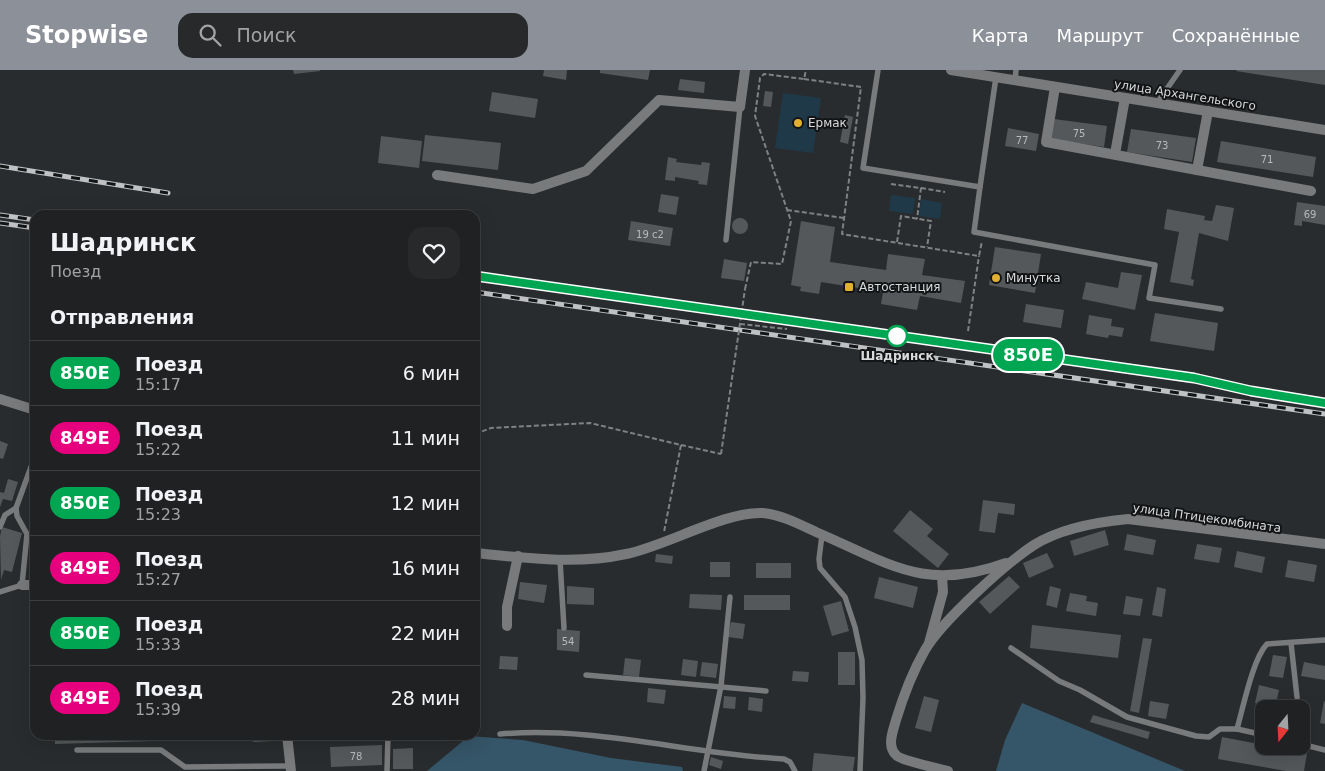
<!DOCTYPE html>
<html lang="ru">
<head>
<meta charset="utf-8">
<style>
	body { margin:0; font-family:"DejaVu Sans",sans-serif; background:#27292a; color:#f1f3f6; height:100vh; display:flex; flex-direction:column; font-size:19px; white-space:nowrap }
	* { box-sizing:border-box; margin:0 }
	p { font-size:16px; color:#a1a3a5 }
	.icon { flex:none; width:28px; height:28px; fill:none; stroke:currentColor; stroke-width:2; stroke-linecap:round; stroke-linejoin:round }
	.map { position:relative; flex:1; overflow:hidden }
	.drawer { position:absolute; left:30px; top:140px; width:450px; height:530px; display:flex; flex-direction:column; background:#1f2122; border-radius:15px; box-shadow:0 5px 20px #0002,0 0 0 1px #3c3e40 }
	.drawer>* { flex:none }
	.badge { padding:0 10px; border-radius:16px; font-size:18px; line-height:32px }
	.needle { width:32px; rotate:198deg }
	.buttons { position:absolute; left:1255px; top:630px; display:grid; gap:10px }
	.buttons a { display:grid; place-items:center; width:55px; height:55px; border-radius:10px; background:#1f2122; box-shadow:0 5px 20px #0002,0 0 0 1px #3c3e40; font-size:25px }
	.map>.badge { position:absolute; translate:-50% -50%; box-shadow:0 0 0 2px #fff }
	h2 { padding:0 20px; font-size:19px; line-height:45px }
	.round { display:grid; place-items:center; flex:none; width:52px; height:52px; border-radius:15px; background:#27292a }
	.overview { display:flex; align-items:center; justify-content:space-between; height:85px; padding:0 20px }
	h1 { font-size:24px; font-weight:800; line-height:38px }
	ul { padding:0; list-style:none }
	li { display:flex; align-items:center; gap:15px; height:65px; padding:0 20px; border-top:1px solid #3c3e40 }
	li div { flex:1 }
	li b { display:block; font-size:19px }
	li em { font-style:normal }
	li .badge { min-width:55px; font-weight:700; text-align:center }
	header { display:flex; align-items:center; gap:30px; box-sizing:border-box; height:70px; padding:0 25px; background:#8c9099; color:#fff }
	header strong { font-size:24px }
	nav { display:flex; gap:28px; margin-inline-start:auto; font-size:18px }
	.search { width:350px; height:45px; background:#27292a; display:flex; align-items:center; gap:12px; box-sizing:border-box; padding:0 18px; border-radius:15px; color:#a1a3a5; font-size:19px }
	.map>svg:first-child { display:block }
	.green { fill:#203948 }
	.forest { fill:#355568 }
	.building { fill:#54585a }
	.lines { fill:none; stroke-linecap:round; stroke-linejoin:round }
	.path { stroke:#7f8284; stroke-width:2; stroke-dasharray:5 2.5; stroke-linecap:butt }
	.service { stroke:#787a7b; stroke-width:5.5 }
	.minor { stroke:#787a7b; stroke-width:10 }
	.tertiary { stroke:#787a7b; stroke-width:10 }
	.rail-casing { stroke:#bfc1c3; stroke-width:5 }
	.rail { stroke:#121415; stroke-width:3; stroke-dasharray:9; stroke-linecap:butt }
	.path-bridge { stroke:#7f8284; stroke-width:2; stroke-dasharray:5 2.5; stroke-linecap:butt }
	.line-casing { stroke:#fff; stroke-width:11 }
	.line { stroke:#00a651; stroke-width:8 }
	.poi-dot { fill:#e1af34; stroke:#121415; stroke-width:2 }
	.stop-dot { fill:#fff; stroke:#00a651; stroke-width:2.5 }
	.labels { text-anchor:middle; stroke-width:4; stroke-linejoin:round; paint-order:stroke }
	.number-label { font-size:10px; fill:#b7babc }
	.street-label { font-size:12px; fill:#d8dadc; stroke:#121415 }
	.poi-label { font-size:12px; fill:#d8dadc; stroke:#121415; text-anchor:start }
	.stop-label { font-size:12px; font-weight:bold; fill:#d8dadc; stroke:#121415 }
</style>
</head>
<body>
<header>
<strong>Stopwise</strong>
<div class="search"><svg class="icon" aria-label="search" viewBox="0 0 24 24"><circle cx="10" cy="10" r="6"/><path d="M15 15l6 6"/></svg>Поиск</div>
<nav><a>Карта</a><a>Маршрут</a><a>Сохранённые</a></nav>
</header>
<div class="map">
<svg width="1325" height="701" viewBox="0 0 1325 701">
	<rect width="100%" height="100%" fill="#292c2e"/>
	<g class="green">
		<path d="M783,23l38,5 -8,55 -38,-5z"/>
		<path d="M891,125l24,3 -2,16 -24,-3z"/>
		<path d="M921,129l21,4 -2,16 -21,-3z"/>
	</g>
	<g class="forest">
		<path d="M1022,633l163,68h-189l9,-31z"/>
		<path d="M469,666l54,4 88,18 71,9 1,4h-256z"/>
	</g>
	<g class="building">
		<path d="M293,0h27v1l-26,3z"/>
		<path d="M544,0h23l-1,10 -23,-4z"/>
		<path d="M600,0h50l-2,10 -48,-7z"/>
		<path d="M1237,0h88v15l-89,-14z"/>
		<path d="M680,9l25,3 -1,11 -26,-3z"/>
		<path d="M765,21l8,1 -2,15 -8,-1z"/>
		<path d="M492,22l46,7 -3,19 -46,-7z"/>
		<path d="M845,45l8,2 -5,27 -8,-2z"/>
		<path d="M1054,49l53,7 -3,21 -53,-8z"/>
		<path d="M1008,58l31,6 -3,17 -31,-5z"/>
		<path d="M1131,59l65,9 -4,24 -65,-10z"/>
		<path d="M425,65l76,8 -3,27 -76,-9z"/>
		<path d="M381,66l41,5 -3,27 -41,-5z"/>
		<path d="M1221,71l95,16 -3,20 -96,-15z"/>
		<path d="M668,87l9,2 -1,3 25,3 1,-3 8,1 -3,22 -9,-1 1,-3 -24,-4v4l-10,-1z"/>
		<path d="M661,124l18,3 -3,18 -18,-3z"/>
		<path d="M1297,132l28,4v19l-23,-4v5l-8,-1z"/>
		<path d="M1216,135l18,3 -6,33 -29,-8 -8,46 3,1 -1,6 -23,-4 9,-50 -15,-3 3,-20 38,7 -1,4 8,1z"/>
		<circle cx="740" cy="156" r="8"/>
		<path d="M631,151l42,7 -3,18 -42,-6z"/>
		<path d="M801,151l34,6 -5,35 56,8 2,-16 37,5 -3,16 43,6 -4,22 -41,-7 -3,14 -36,-6 2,-12 -62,-10 -2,12 -19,-3 1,-4 -10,-2z"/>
		<path d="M995,177l46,7 -6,39 -46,-8z"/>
		<path d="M724,189l23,4 -3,18 -23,-3z"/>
		<path d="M1121,202l21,3 -7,35 -53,-11 4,-17 32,6z"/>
		<path d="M1026,234l38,6 -3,18 -38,-6z"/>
		<path d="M1155,243l63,10 -4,28 -64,-10z"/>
		<path d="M1089,245l23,4 -1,7 13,2 -2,9 -13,-2 -1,3 -22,-4z"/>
		<path d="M0,371l8,3 -5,15 -3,-1z"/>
		<path d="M8,409l10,3 -6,19 -9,-2 -3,8v-15l4,1z"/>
		<path d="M983,430l32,4 -1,11 -16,-2 -3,20 -16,-2z"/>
		<path d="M910,440l23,19 -6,7 22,18 -11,14 -45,-37z"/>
		<path d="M2,457l20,6 -10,39 -8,-2 -3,10 -1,-44z"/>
		<path d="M1105,460l4,15 -35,11 -4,-15z"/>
		<path d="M1127,464l29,6 -3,15 -29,-5z"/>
		<path d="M1197,474l25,4 -3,15 -25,-4z"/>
		<path d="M1237,481l28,6 -3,16 -28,-6z"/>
		<path d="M1047,483l7,14 -25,11 -6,-15z"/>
		<path d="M656,484l17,2 -1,8 -17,-2z"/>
		<path d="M1288,490l29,5 -3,17 -29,-5z"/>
		<rect x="710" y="492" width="20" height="15"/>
		<rect x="756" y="493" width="35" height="15"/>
		<path d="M1009,506l11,11 -30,27 -11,-12z"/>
		<path d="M879,507l39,10 -5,21 -39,-10z"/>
		<path d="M520,512l27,3 -3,18 -26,-4z"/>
		<path d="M567,516l27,2v17l-27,-1z"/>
		<path d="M1050,516l11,3 -4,19 -11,-3z"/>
		<path d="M1157,517l9,2 -4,28 -10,-2z"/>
		<path d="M1070,523l17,3 -1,5 12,2 -2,13 -30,-5z"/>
		<path d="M690,524l32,1 -1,15 -32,-2z"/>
		<rect x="744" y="525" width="46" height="15"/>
		<path d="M1126,526l17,3 -3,17 -17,-2z"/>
		<path d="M841,531l8,30 -17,5 -9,-30z"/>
		<path d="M731,552l14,2 -2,15 -15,-2z"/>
		<path d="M1032,555l89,10 -3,23 -88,-10z"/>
		<path d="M557,559l23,2 -1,21 -22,-2z"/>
		<path d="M1143,568l9,1 -13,74 -9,-2z"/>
		<rect x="838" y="582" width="17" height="33"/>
		<path d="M1273,585l14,2 -4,21 -14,-2z"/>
		<path d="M500,586l18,1 -1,13 -18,-1z"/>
		<path d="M625,588l16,2 -2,17 -16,-2z"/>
		<path d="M683,589l15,2 -2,16 -15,-2z"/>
		<path d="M702,592l16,2 -2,14 -16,-2z"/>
		<path d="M1304,592l21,4v14l-24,-4z"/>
		<path d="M793,601l16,1 -1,10 -16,-1z"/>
		<path d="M1259,615l20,5 -4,18 -20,-5z"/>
		<path d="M648,618l18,2 -2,14 -17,-2z"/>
		<path d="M724,626l12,1 -1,12 -12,-1z"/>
		<path d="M924,626l15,4 -8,32 -16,-4z"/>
		<path d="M749,627l14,2 -1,13 -14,-2z"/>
		<path d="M1150,631l19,3 -3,15 -18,-3z"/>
		<path d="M1324,631l1,1v22l-5,-1z"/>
		<path d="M1093,645l57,17 -2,7 -58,-17z"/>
		<path d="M55,665h98v6l-98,3z"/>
		<path d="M253,665h20v6l-20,1z"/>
		<path d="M1222,667l85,16 -3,18h-18l-68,-12z"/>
		<path d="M382,675v20l-51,2 -1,-20z"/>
		<path d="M413,678v21h-20v-20z"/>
		<path d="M814,683l41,4 -2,14h-41z"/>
		<path d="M711,687l12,4 -2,8 -12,-4z"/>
	</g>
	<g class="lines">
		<g class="path">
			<path d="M804,9l57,8 -19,147 137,22 3,-15"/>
			<path d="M891,114l30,4 -4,31"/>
			<path d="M921,118l24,4"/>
			<path d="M787,140l57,8"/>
			<path d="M897,172l4,-26 30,5 -4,26"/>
			<path d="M745,219l6,-27 31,2 9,-43 -36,-105 5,-38 4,-4 40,5 2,-9"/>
			<path d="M740,254l47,5"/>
			<path d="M968,261l11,-75"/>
			<path d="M475,364l16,-6 99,-5 91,22 -17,87"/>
			<path d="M681,375l40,9"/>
		</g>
		<g class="service">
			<path d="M878,0l-15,98 117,19 16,-110"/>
			<path d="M1015,10l1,-10"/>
			<path d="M1157,33l23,-33"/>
			<path d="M980,117l-6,45 181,33 -6,33 72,11"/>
			<path d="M726,170l14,-133"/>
			<path d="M0,457l5,-12 11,-7 19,-52"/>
			<path d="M822,465l-3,24 1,9 25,29 10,30 7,33 1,38 -3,73"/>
			<path d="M560,490l4,68"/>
			<path d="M0,522l22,-7 5,-51 -10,-18 -1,-8"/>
			<path d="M1291,573l6,54"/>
			<path d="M1011,578l48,33 21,9 47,27 69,19 13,1 11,-8h17l27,6"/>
			<path d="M586,605l180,16"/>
			<path d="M1237,659c6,-21 16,-71 30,-85l58,-4"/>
			<path d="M500,664c96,-8 189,20 284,25l6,3 5,9"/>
			<path d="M1301,674l24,6"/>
			<path d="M77,680h84l24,17 104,-1"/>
			<path d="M387,701l1,-36"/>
			<path d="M704,701l17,-85 9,-89"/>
		</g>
		<g class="minor">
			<path d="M1055,17l-9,55 151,28"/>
			<path d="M1208,41l-11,59 114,21"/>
			<path d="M1115,84l10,-56"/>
			<path d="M437,105l96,14 53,-18 73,-71 81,7 5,-37"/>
			<path d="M0,329l35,11"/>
			<path d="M475,483c50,5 101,12 151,1 40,-8 99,-43 137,-41 19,2 36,11 53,19 73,31 108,61 190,31"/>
			<path d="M22,515h13"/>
			<path d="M507,556v-19l11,-51"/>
			<path d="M929,573l14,-51 -1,-16"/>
			<path d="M287,665l4,36"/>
			<path d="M948,701c-11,-3 -44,-10 -51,-15 -11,-9 -4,-25 -1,-36 7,-23 17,-49 29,-70 17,-29 80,-86 109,-105 27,-17 63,-23 94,-26l197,25"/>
		</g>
		<path class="tertiary" d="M951,0l374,60"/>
		<g class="rail-casing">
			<g id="rail">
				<path d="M0,96l168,27"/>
				<path d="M0,145l35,5"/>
				<path d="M0,153l35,5"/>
				<path d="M475,206l719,102 57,13 74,12"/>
				<path d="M475,222l850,122"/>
			</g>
		</g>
		<use href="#rail" class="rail"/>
		<path class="path-bridge" d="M721,384l24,-165"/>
	</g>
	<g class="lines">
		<g class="line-casing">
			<path id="line" d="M475,206l719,102 57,13 74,12"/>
		</g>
		<use href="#line" class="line"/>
	</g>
	<g class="poi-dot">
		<circle cx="798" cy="53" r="5"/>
		<circle cx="996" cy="208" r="5"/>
		<rect x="844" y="212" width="10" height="10" rx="2.5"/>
	</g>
	<circle class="stop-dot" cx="897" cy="266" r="10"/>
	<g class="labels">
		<g class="number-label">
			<text x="1079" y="67">75</text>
			<text x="1022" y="74">77</text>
			<text x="1162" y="79">73</text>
			<text x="1267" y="93">71</text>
			<text x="1310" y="148">69</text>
			<text x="650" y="168">19 с2</text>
			<text x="568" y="575">54</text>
			<text x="356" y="690">78</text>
		</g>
		<g class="street-label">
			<text transform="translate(1185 25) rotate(9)" y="4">улица Архангельского</text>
			<text transform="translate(1207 448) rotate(8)" y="4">улица Птицекомбината</text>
		</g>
		<g class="poi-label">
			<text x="808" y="57">Ермак</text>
			<text x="1006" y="212">Минутка</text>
			<text x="859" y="221">Автостанция</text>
		</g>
		<g class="stop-label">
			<text x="897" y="290">Шадринск</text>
		</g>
	</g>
</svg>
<div class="buttons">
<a><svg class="needle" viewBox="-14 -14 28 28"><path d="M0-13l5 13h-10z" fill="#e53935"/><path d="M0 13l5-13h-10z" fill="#a1a3a5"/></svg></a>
</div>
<b class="badge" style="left:1028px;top:285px;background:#00a651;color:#fff">850Е</b>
<section class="drawer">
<div class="overview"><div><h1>Шадринск</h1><p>Поезд</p></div><a class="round"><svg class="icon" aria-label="heart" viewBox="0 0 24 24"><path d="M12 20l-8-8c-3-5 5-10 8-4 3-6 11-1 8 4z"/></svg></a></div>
<h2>Отправления</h2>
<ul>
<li><span class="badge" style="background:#00a651;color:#fff">850Е</span><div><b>Поезд</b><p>15:17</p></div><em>6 мин</em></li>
<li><span class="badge" style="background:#e6007e;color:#fff">849Е</span><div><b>Поезд</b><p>15:22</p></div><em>11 мин</em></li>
<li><span class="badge" style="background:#00a651;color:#fff">850Е</span><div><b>Поезд</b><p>15:23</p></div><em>12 мин</em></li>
<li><span class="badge" style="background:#e6007e;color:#fff">849Е</span><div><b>Поезд</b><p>15:27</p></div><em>16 мин</em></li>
<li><span class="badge" style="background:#00a651;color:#fff">850Е</span><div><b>Поезд</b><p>15:33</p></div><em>22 мин</em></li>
<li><span class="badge" style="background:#e6007e;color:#fff">849Е</span><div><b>Поезд</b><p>15:39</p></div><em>28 мин</em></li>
</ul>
</section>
</div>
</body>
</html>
